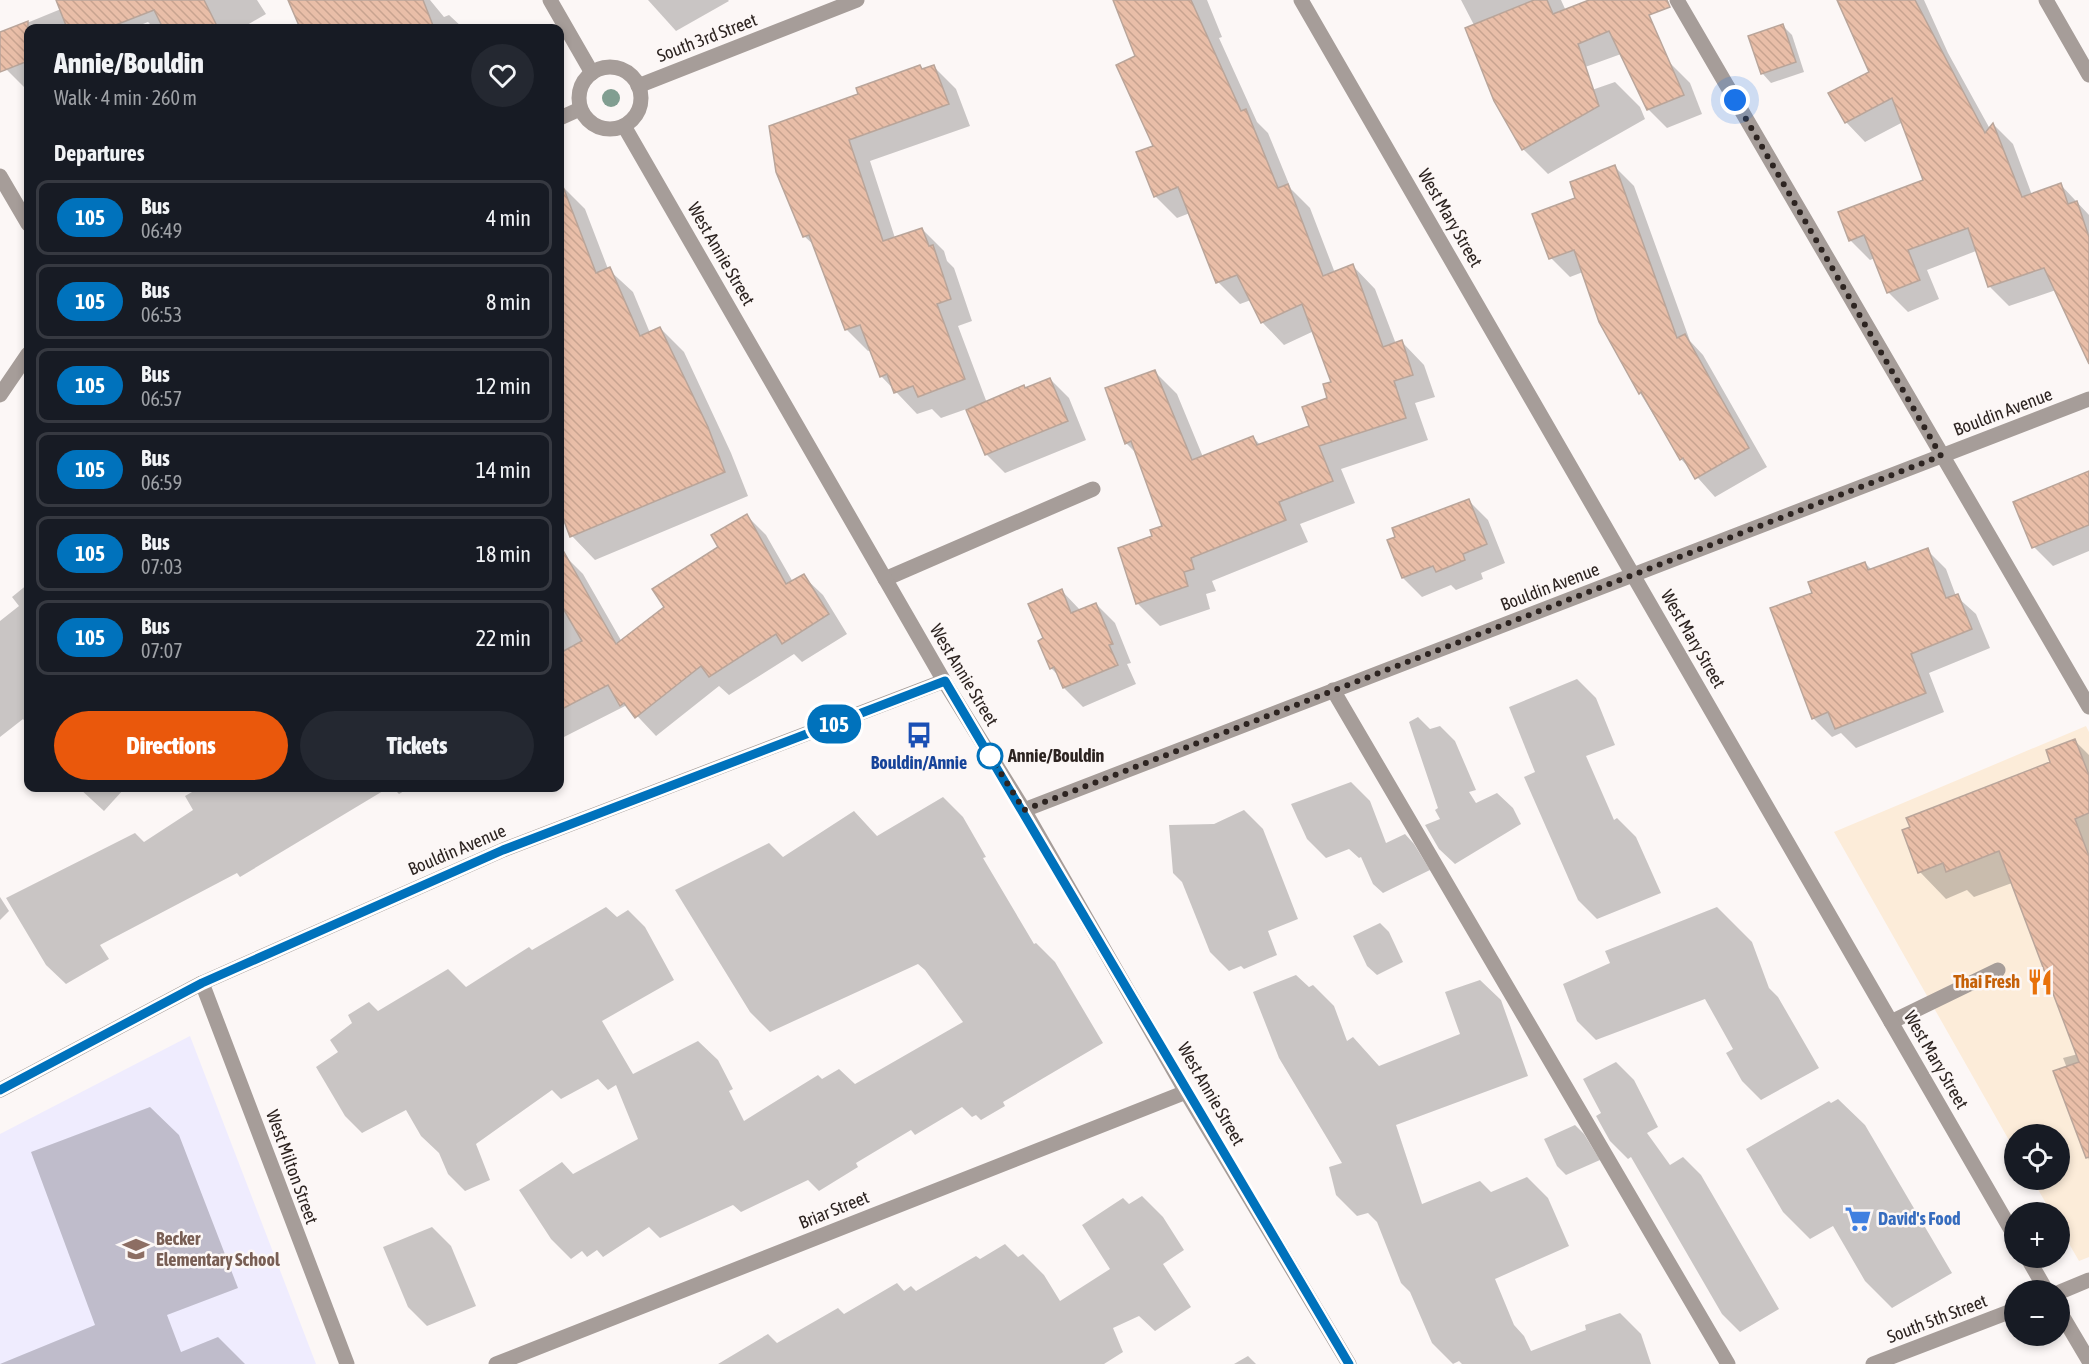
<!DOCTYPE html>
<html lang="en">
<head>
<meta charset="utf-8">
<style>
	body { margin:0; font-family:"Asap Condensed",sans-serif; background:#242831; color:#f1f3f6; height:100vh; display:flex; flex-direction:column; font-size:22px; white-space:nowrap }
	* { box-sizing:border-box; margin:0 }
	p { font-size:20px; color:#9ea1a6 }
	.icon { flex:none; width:33px; height:33px; fill:none; stroke:currentColor; stroke-width:2; stroke-linecap:round; stroke-linejoin:round }
	.map { position:relative; flex:1; overflow:hidden }
	.drawer { position:absolute; left:24px; top:24px; width:540px; height:768px; display:flex; flex-direction:column; background:#171b24; border-radius:12px; box-shadow:0 3px 9px #0003 }
	.drawer>* { flex:none }
	.badge { padding:0 12px; border-radius:20px; font-size:21px; line-height:39px }
	.tools { position:absolute; left:2004px; top:1124px; display:grid; gap:12px }
	.tools a { display:grid; place-items:center; width:66px; height:66px; border-radius:50%; background:#171b24; box-shadow:0 3px 9px #0003; font-size:30px }
	.you { position:absolute; width:30px; height:30px; margin:-15px; border:4px solid #fff; border-radius:50%; background:#1a73e8; box-shadow:0 0 0 9px #1a73e833 }
	.map>.badge { position:absolute; translate:-50% -50%; box-shadow:0 0 0 3px #fff }
	h2 { padding:0 30px; font-size:22px; line-height:54px }
	.round { display:grid; place-items:center; flex:none; width:63px; height:63px; border-radius:32px; background:#242831 }
	.overview { display:flex; align-items:center; justify-content:space-between; height:102px; padding:0 30px }
	h1 { font-size:28px; font-weight:800; line-height:45px }
	.primary-button { display:flex; gap:12px; margin-top:auto; padding:12px 30px }
	.primary-button a { flex:1; height:69px; border-radius:36px; background:#ea580c; color:#fff; font-size:24px; font-weight:800; line-height:69px; text-align:center }
	.primary-button a+a { background:#242831; color:#f1f3f6 }
	ul { padding:0; list-style:none }
	li { display:flex; align-items:center; gap:18px; height:75px; margin:0 12px 9px; padding:0 18px; border:3px solid #363941; border-radius:12px }
	li div { flex:1 }
	li b { display:block; font-size:22px }
	li em { font-style:normal }
	li .badge { min-width:66px; font-weight:700; text-align:center }
	.map>svg:first-child { display:block }
	.commercial { fill:#fcecd9 }
	.education { fill:#efecfe }
	.shadow { fill:#0003 }
	.building { fill:url(#building-back-hatch); stroke:#b9a59a; stroke-width:1.5 }
	.lines { fill:none; stroke-linecap:round; stroke-linejoin:round }
	.service { stroke:#a69d99; stroke-width:15 }
	.minor { stroke:#a69d99; stroke-width:15 }
	.tertiary { stroke:#a69d99; stroke-width:15 }
	.tree { fill:#819e91 }
	.line-casing { stroke:#fff; stroke-width:14 }
	.line { stroke:#0072bc; stroke-width:9 }
	.walk { stroke:#2d2421; stroke-width:6; stroke-dasharray:0 10.8 }
	.stop-dot { fill:#fff; stroke:#0072bc; stroke-width:3 }
	.labels { text-anchor:middle; stroke-width:5; stroke-linejoin:round; paint-order:stroke }
	.street-label { font-size:18px; fill:#2d2421; stroke:#fcf7f6 }
	.stop-label { font-size:18px; font-weight:bold; fill:#2d2421; stroke:#fcf7f6; text-anchor:start }
	.transit-label { font-size:18px; font-weight:bold; fill:#164399; stroke:#fcf7f6 }
	.food-label { font-size:18px; font-weight:bold; fill:#c56008; stroke:#fcf7f6; text-anchor:end }
	.shop-label { font-size:18px; font-weight:bold; fill:#366cbe; stroke:#fcf7f6; text-anchor:start }
	.education-label { font-size:18px; font-weight:bold; fill:#785e54; stroke:#fcf7f6; text-anchor:start }
</style>
</head>
<body>
<div class="map">
<svg width="2089" height="1364" viewBox="0 0 2089 1364">
	<defs>
		<pattern id="building-back-hatch" width="6" height="6" patternUnits="userSpaceOnUse" patternTransform="scale(1.5)"><rect width="6" height="6" fill="#e9bea8"/><path d="M-1 5l2 2M0 0l6 6M5-1l2 2" fill="none" stroke="#c8a390"/></pattern>
	</defs>
	<rect width="100%" height="100%" fill="#fcf7f6"/>
	<path class="commercial" d="M2086,726l3,6v525l-10,4 -19,-33v-16h-9l-19,-33h28v-45h-46v15l-180,-317z"/>
	<path class="education" d="M190,1036l126,328h-316v-230z"/>
	<g class="shadow">
		<path d="M57,0h200l9,14 -24,14h-88l-6,-6 -15,6h-105v63l-22,-22 -6,-16v-19l61,-25z"/>
		<path d="M290,0h140l14,17 5,-2 14,13h-161z"/>
		<path d="M648,0h80l1,1 -53,30z"/>
		<path d="M1115,0h92l15,37 -3,1 38,84 11,11 23,56 19,19 25,65 18,-7 22,23 21,55 6,-2 22,23 11,32 -20,6 13,37 -87,29 14,34 -55,21 8,18 -96,39 4,10 -10,3 4,15 -50,17 -23,-23 17,-66 10,-10 -27,-73 -11,-11 29,-71 22,22 26,63 50,-20 8,9 50,-19 18,-28 3,-16 -18,-52 -30,14 -22,-23 -11,-22 -11,4 -22,-22 -28,-69 -13,5 -22,-22v-50l-18,-89z"/>
		<path d="M1461,0h100l5,11 27,-11h9l33,49 -83,30 8,22 55,-19 25,25 5,12 -97,55 -24,-24 -29,-50 -21,-75z"/>
		<path d="M1839,0h85l24,53 42,76 4,-4 19,19 19,51 28,-11 29,31v131l-33,-56 -47,16 -20,-20 -13,-35 -49,19 12,29 -31,13 -20,-20 -13,-34 -5,2 -20,-20 75,-59 -22,-59 -38,20 -19,-20 25,-50z"/>
		<path d="M1783,26l9,9 12,37 -33,11 -9,-10z"/>
		<path d="M1671,64l19,19 12,31 -35,14 -19,-19 -16,-33z"/>
		<path d="M934,67l22,22 14,37 -100,35 25,77 27,-9 22,22 3,10 7,7 18,53 -14,5 29,77 63,-24 19,19 17,42 -81,33 -19,-19 -11,-48 -34,12 -9,-9 -15,5 -36,-38 -10,-26 -3,1 -22,-22 -30,-82 -12,-11 -26,-64 145,-102z"/>
		<path d="M1615,167l19,19 56,155 13,14 64,112 -52,30 -34,-38 -41,-66 -57,-121 -13,5 -19,-19 26,-59z"/>
		<path d="M561,185l24,24 23,60 25,23 17,41 10,-5 24,24 47,101 17,43 -153,64 -23,-24 -12,-30v-23l15,-7 -15,-35z"/>
		<path d="M2089,473v78l-36,15 -19,-19z"/>
		<path d="M1469,501l19,19 17,43 -24,10 2,6 -27,11 -5,-5 -29,12 -19,-19z"/>
		<path d="M747,516l19,19 27,47 10,-6 20,19 24,39 -45,28 -8,-8 -65,41 -10,-9 -63,50 -29,-31 -67,34v-181l4,-3 19,19 39,68 44,-35z"/>
		<path d="M1927,550l19,19 10,27 20,18 14,34 -61,25 15,39 -88,36 -15,-15 -9,4 -19,-19 1,-124 51,-31 7,7z"/>
		<path d="M28,584v142l-5,-7 -23,18v-116l19,-15 -7,-9z"/>
		<path d="M1062,591l19,20 15,-7 19,19 16,40 -4,1 9,20 -53,23 -19,-19 -4,-11 -9,-9 -7,-29z"/>
		<path d="M1577,679l19,19 19,47 -29,11 28,64 3,-2 19,19 25,56 -64,26 -19,-19 -54,-123 11,-5 -26,-65z"/>
		<path d="M1418,717l12,12 10,-3 15,15 21,49 -7,2 7,11 21,-10 16,15 8,16 -66,40 -16,-15 -14,-24 15,-6 -5,-9 3,-2 -29,-86z"/>
		<path d="M2075,741l14,14v405l-34,-88 12,-4 -4,-10 15,-4 -66,-171 -38,14 -7,-7 -21,9 -26,-27z"/>
		<path d="M1351,782l19,19 16,42 19,-9 9,10 16,26 -47,23 -10,-9 -12,-27 -2,1 -10,-9 -23,9 -19,-19 -16,-35z"/>
		<path d="M79,788h43l1,2 -19,21z"/>
		<path d="M199,788h189l-148,89 -3,-4 -137,72 9,14 -43,25 -20,-19 -40,-67 129,-65 9,9 49,-32 -8,-14z"/>
		<path d="M393,788h16l-10,6z"/>
		<path d="M943,797l20,20 23,40 -3,1 51,86 2,-1 19,19 48,81 -100,59 2,4 -24,14 -5,-5 -4,2 -10,-10 -47,28 -4,-5 -55,33 2,4 -39,24 -11,-11 -67,32 -8,-7 -73,33 -11,-11 -46,30 -6,-7 -10,7 -5,-6 -11,8 -20,-20 -32,-49 43,-28 11,12 65,-35 -22,-54 -8,5 -10,-11 -37,20 -9,-9 -76,54 14,36 -25,11 -17,-17 -9,-21 -18,-17 -15,-26 -44,23 -17,-17 -29,-49 22,-15 -8,-12 22,-17 -4,-8 21,-13 9,9 70,-42 18,18 63,-40 3,3 74,-43 11,10 11,-7 17,17 29,53 -72,41 31,53 65,-33 20,19 15,29 -4,2 15,30 74,-46 4,4 17,-10 16,15 108,-62 -38,-52 -7,-6 -148,68 -20,-20 -75,-122 94,-47 14,14 71,-46 23,25z"/>
		<path d="M1244,810l19,19 35,90 -30,12 9,24 -33,14 -3,-3 -12,5 -19,-19 -28,-70 -9,-9 -4,-48 45,-1z"/>
		<path d="M0,897l9,14 -9,9z"/>
		<path d="M1717,907l35,35 17,46 9,9 41,71 -58,32 -19,-19 -16,-28 7,-4 -28,-50 -109,41 -19,-19 -14,-37 47,-21 -5,-12z"/>
		<path d="M1380,923l9,9 14,30 -26,13 -10,-9 -14,-30z"/>
		<path d="M1296,975l13,12 4,-2 21,21 13,35 6,-4 26,29 81,-32 -15,-42 35,-12 21,20 27,76 -132,49 26,79 58,-23 11,11 36,-15 21,21 21,48 -74,33 19,46 10,11 7,15 55,-21 -1,-5 35,-12 21,21 10,30h-189l-3,-3 -6,3 -21,-21 -22,-51 -9,-9 -24,-61 -9,-9 -11,3 -21,-21 -7,-28 13,-4 -63,-105 -26,-66z"/>
		<path d="M1616,1062l18,18 24,47 -11,6 23,32 13,-8 18,18 78,134 -39,23 -18,-18 -91,-157 -3,2 -18,-18 -14,-25 5,-3 -18,-34z"/>
		<path d="M1838,1099l27,26 87,148 -60,35 -27,-27 -32,-55 -23,13 -27,-27 -37,-63 83,-48 2,2z"/>
		<path d="M150,1107l29,28 59,153 -71,27 14,37 37,-15 27,27h-245l95,-39 -64,-173z"/>
		<path d="M1575,1125l9,9 16,26 -34,15 -9,-9 -13,-27z"/>
		<path d="M1142,1196l21,21 21,33 -21,14 28,43 -36,24 -16,-15 -26,12 10,24 -19,12h-386l50,-30 9,9 61,-35 6,6 53,-31 7,8 7,-5 5,5 60,-35 4,3 25,-15 13,13 5,-3 21,21 16,26 50,-32 -28,-44 41,-27 6,6z"/>
		<path d="M432,1227l19,19 25,60 -49,20 -19,-19 -25,-60z"/>
		<path d="M1248,1356l8,8h-22z"/>
	</g>
	<g class="building">
		<path d="M56,0h148l14,28h-55l-9,-18 -46,18h-41z"/>
		<path d="M288,0h135l11,28h-134z"/>
		<path d="M1113,0h78l50,111 5,-2 32,79 10,-4 35,92 30,-12 30,83 19,-7 11,35 -19,6 12,37 -87,28 14,35 -54,21 7,18 -95,38 3,11 -10,3 4,14 -52,18 -18,-56 34,-12 -2,-6 12,-4 -31,-85 -6,3 -20,-56 50,-18 37,90 61,-24 4,9 52,-19 -7,-19 25,-9 -4,-14 8,-2 -29,-78 -41,19 -24,-48 -21,8 -38,-96 -24,10 -18,-45 17,-6 -37,-81 19,-9z"/>
		<path d="M1534,0h13l6,14 36,-14h78l3,7 -21,8 35,80 -37,15 -38,-79 -31,13 21,62 -77,44 -28,-49 -29,-73z"/>
		<path d="M1837,0h78l70,133 8,-10 29,74 39,-14 7,21 9,-3 12,36v127l-45,-96 -56,19 -20,-59 -60,22 12,30 -33,13 -23,-58 -15,6 -11,-29 85,-32 -31,-82 -47,25 -17,-30 41,-21z"/>
		<path d="M28,21v40l-28,11v-40z"/>
		<path d="M1783,24l13,38 -35,12 -13,-38z"/>
		<path d="M920,65l2,4 12,-4 15,39 -100,36 34,101 39,-13 7,18 4,-1 18,54 -14,5 28,75 -47,18 -5,-11 -19,7 -7,-19 -7,3 -20,-52 -15,5 -36,-95 -6,2 -27,-65 -7,-46 89,-32 -2,-6z"/>
		<path d="M1615,165l62,173 8,-4 64,114 -54,31 -12,-21 -3,2 -39,-68 -2,2 -40,-72 -25,-72 -25,9 -17,-45 43,-16 -5,-16z"/>
		<path d="M562,184l34,89 14,-6 30,69 20,-9 48,100 17,45 -155,65 -10,-27v-325z"/>
		<path d="M1050,378l18,43 -83,34 -19,-45 58,-25 1,3z"/>
		<path d="M2089,471v54l-57,23 -19,-46z"/>
		<path d="M1469,499l18,45 -24,10 2,6 -29,12 -3,-6 -31,12 -15,-38 8,-3 -3,-9z"/>
		<path d="M747,514l39,70 18,-10 25,40 -47,30 -6,-10 -67,43 -8,-11 -66,52 -11,-15 -4,3 -12,-21 -48,25v-57l22,-12 -22,-38v-58l56,99 48,-37 -12,-18 66,-42 -7,-12z"/>
		<path d="M1928,548l18,50 12,-4 14,35 -61,25 15,39 -91,36 -7,-17 -16,7 -42,-111 42,-15 -4,-11 57,-20 3,8z"/>
		<path d="M1062,589l9,24 25,-10 17,41 -4,1 9,20 -55,23 -9,-21 -4,2 -12,-28 5,-3 -15,-34z"/>
		<path d="M2075,739l14,36v38l-14,6 14,37v301l-3,1 -33,-87 26,-9 -80,-211 -53,21 -3,-9 -25,10 -16,-43 8,-3 -4,-9 144,-56 -4,-12z"/>
	</g>
	<g class="lines">
		<g class="service">
			<path d="M1677,0l412,707"/>
			<path d="M885,579l208,-90"/>
			<path d="M1333,690l395,674"/>
			<path d="M1891,1022l107,-52"/>
		</g>
		<g class="minor">
			<path d="M2046,0l43,75"/>
			<path d="M638,86l219,-86"/>
			<path d="M560,118l20,-9"/>
			<path d="M0,176l28,48"/>
			<path d="M0,395l28,-41"/>
			<path d="M1024,810l1065,-411"/>
			<path d="M202,983l145,381"/>
			<path d="M496,1364l690,-272"/>
		</g>
		<g class="tertiary">
			<path d="M550,0l42,73"/>
			<path d="M1301,0l713,1235"/>
			<circle cx="610" cy="98" r="31"/>
			<path d="M624,126l320,555 80,129 162,282 163,272"/>
			<path d="M0,1090l202,-107 301,-133 441,-169"/>
			<path d="M2027,1257l19,33"/>
			<path d="M2060,1292l29,-12"/>
			<path d="M2060,1312l29,49"/>
			<path d="M1873,1364l141,-54"/>
		</g>
	</g>
	<circle class="tree" cx="611" cy="98" r="9"/>
	<g class="lines">
		<g class="line-casing">
			<path id="line" d="M0,1090l202,-107 301,-133 442,-169 404,683"/>
		</g>
		<use href="#line" class="line"/>
		<path class="walk" d="M990,756l34,54 917,-354 -206,-356"/>
	</g>
	<defs>
		<g id="bus-bare" transform="scale(2.07)"><path d="M-5-6H5V4H4V6H2V4H-2V6H-4V4H-5ZM-3.5-4V0h7V-4ZM-3.5 1.2v1.5H-2V1.2ZM2 1.2v1.5H3.5V1.2Z" fill="#1a4fb4" stroke="#fcf7f6" stroke-width="2.5" paint-order="stroke"/></g>
		<g id="restaurant-bare" transform="scale(2.07)"><path d="M-5-6h1v4h1v-4h1v4h1v-4h1v5L-1.5 .5V6h-2V.5L-5-1ZM5-6V6H3V1.5H1.5Q1.5-4 5-6Z" fill="#e8710a" stroke="#fcf7f6" stroke-width="2.5" paint-order="stroke"/></g>
		<g id="supermarket-bare" transform="scale(2.07)"><path d="M-6-5.5h2.5l.6 2H6L4.5 2H-2.5L-4.4-4H-6ZM-1.5 3.2a1.3 1.3 0 1 0 .1 0ZM3 3.2a1.3 1.3 0 1 0 .1 0Z" fill="#3f7fe0" stroke="#fcf7f6" stroke-width="2.5" paint-order="stroke"/></g>
		<g id="school-bare" transform="scale(2.07)"><path d="M0-5L7-2L0 1L-7-2ZM-4 1L0 2.5L4 1V4Q0 6-4 4Z" fill="#8d6e63" stroke="#fcf7f6" stroke-width="2.5" paint-order="stroke"/></g>
	</defs>
	<g fill-rule="evenodd">
		<use href="#bus-bare" x="919" y="735"/>
		<use href="#restaurant-bare" x="2040" y="982"/>
		<use href="#supermarket-bare" x="1858" y="1219"/>
		<use href="#school-bare" x="136" y="1249"/>
	</g>
	<circle class="stop-dot" cx="990" cy="756" r="12"/>
	<g class="labels">
		<g class="street-label">
			<text transform="translate(707 38) rotate(-21)" y="6">South 3rd Street</text>
			<text transform="translate(1450 218) rotate(60)" y="6">West Mary Street</text>
			<text transform="translate(721 254) rotate(60)" y="6">West Annie Street</text>
			<text transform="translate(2003 412) rotate(-21)" y="6">Bouldin Avenue</text>
			<text transform="translate(1550 587) rotate(-21)" y="6">Bouldin Avenue</text>
			<text transform="translate(1693 639) rotate(60)" y="6">West Mary Street</text>
			<text transform="translate(964 675) rotate(59)" y="6">West Annie Street</text>
			<text transform="translate(457 850) rotate(-23)" y="6">Bouldin Avenue</text>
			<text transform="translate(1936 1060) rotate(60)" y="6">West Mary Street</text>
			<text transform="translate(1211 1094) rotate(60)" y="6">West Annie Street</text>
			<text transform="translate(292 1167) rotate(70)" y="6">West Milton Street</text>
			<text transform="translate(834 1210) rotate(-22)" y="6">Briar Street</text>
			<text transform="translate(1937 1319) rotate(-21)" y="6">South 5th Street</text>
		</g>
		<g class="stop-label">
			<text x="1008" y="762">Annie/Bouldin</text>
		</g>
		<g class="transit-label">
			<text x="919" y="769">Bouldin/Annie</text>
		</g>
		<g class="food-label">
			<text x="2020" y="988">Thai Fresh</text>
		</g>
		<g class="shop-label">
			<text x="1878" y="1225">David's Food</text>
		</g>
		<g class="education-label">
			<text x="156" y="1245">Becker<tspan x="156" dy="21">Elementary School</tspan></text>
		</g>
	</g>
</svg>
<div class="tools">
<a><svg class="icon" aria-label="locate" viewBox="0 0 24 24"><circle cx="12" cy="12" r="6"/><path d="M12 2v4M12 18v4M2 12h4M18 12h4"/></svg></a>
<a>+</a>
<a>−</a>
</div>
<div class="you" style="left:1735px;top:100px"></div>
<b class="badge" style="left:834px;top:724px;background:#0072bc;color:#fff">105</b>
<section class="drawer">
<div class="overview"><div><h1>Annie/Bouldin</h1><p>Walk · 4 min · 260 m</p></div><a class="round"><svg class="icon" aria-label="heart" viewBox="0 0 24 24"><path d="M12 20l-8-8c-3-5 5-10 8-4 3-6 11-1 8 4z"/></svg></a></div>
<h2>Departures</h2>
<ul>
<li><span class="badge" style="background:#0072bc;color:#fff">105</span><div><b>Bus</b><p>06:49</p></div><em>4 min</em></li>
<li><span class="badge" style="background:#0072bc;color:#fff">105</span><div><b>Bus</b><p>06:53</p></div><em>8 min</em></li>
<li><span class="badge" style="background:#0072bc;color:#fff">105</span><div><b>Bus</b><p>06:57</p></div><em>12 min</em></li>
<li><span class="badge" style="background:#0072bc;color:#fff">105</span><div><b>Bus</b><p>06:59</p></div><em>14 min</em></li>
<li><span class="badge" style="background:#0072bc;color:#fff">105</span><div><b>Bus</b><p>07:03</p></div><em>18 min</em></li>
<li><span class="badge" style="background:#0072bc;color:#fff">105</span><div><b>Bus</b><p>07:07</p></div><em>22 min</em></li>
</ul>
<div class="primary-button"><a>Directions</a><a>Tickets</a></div>
</section>
</div>
</body>
</html>
